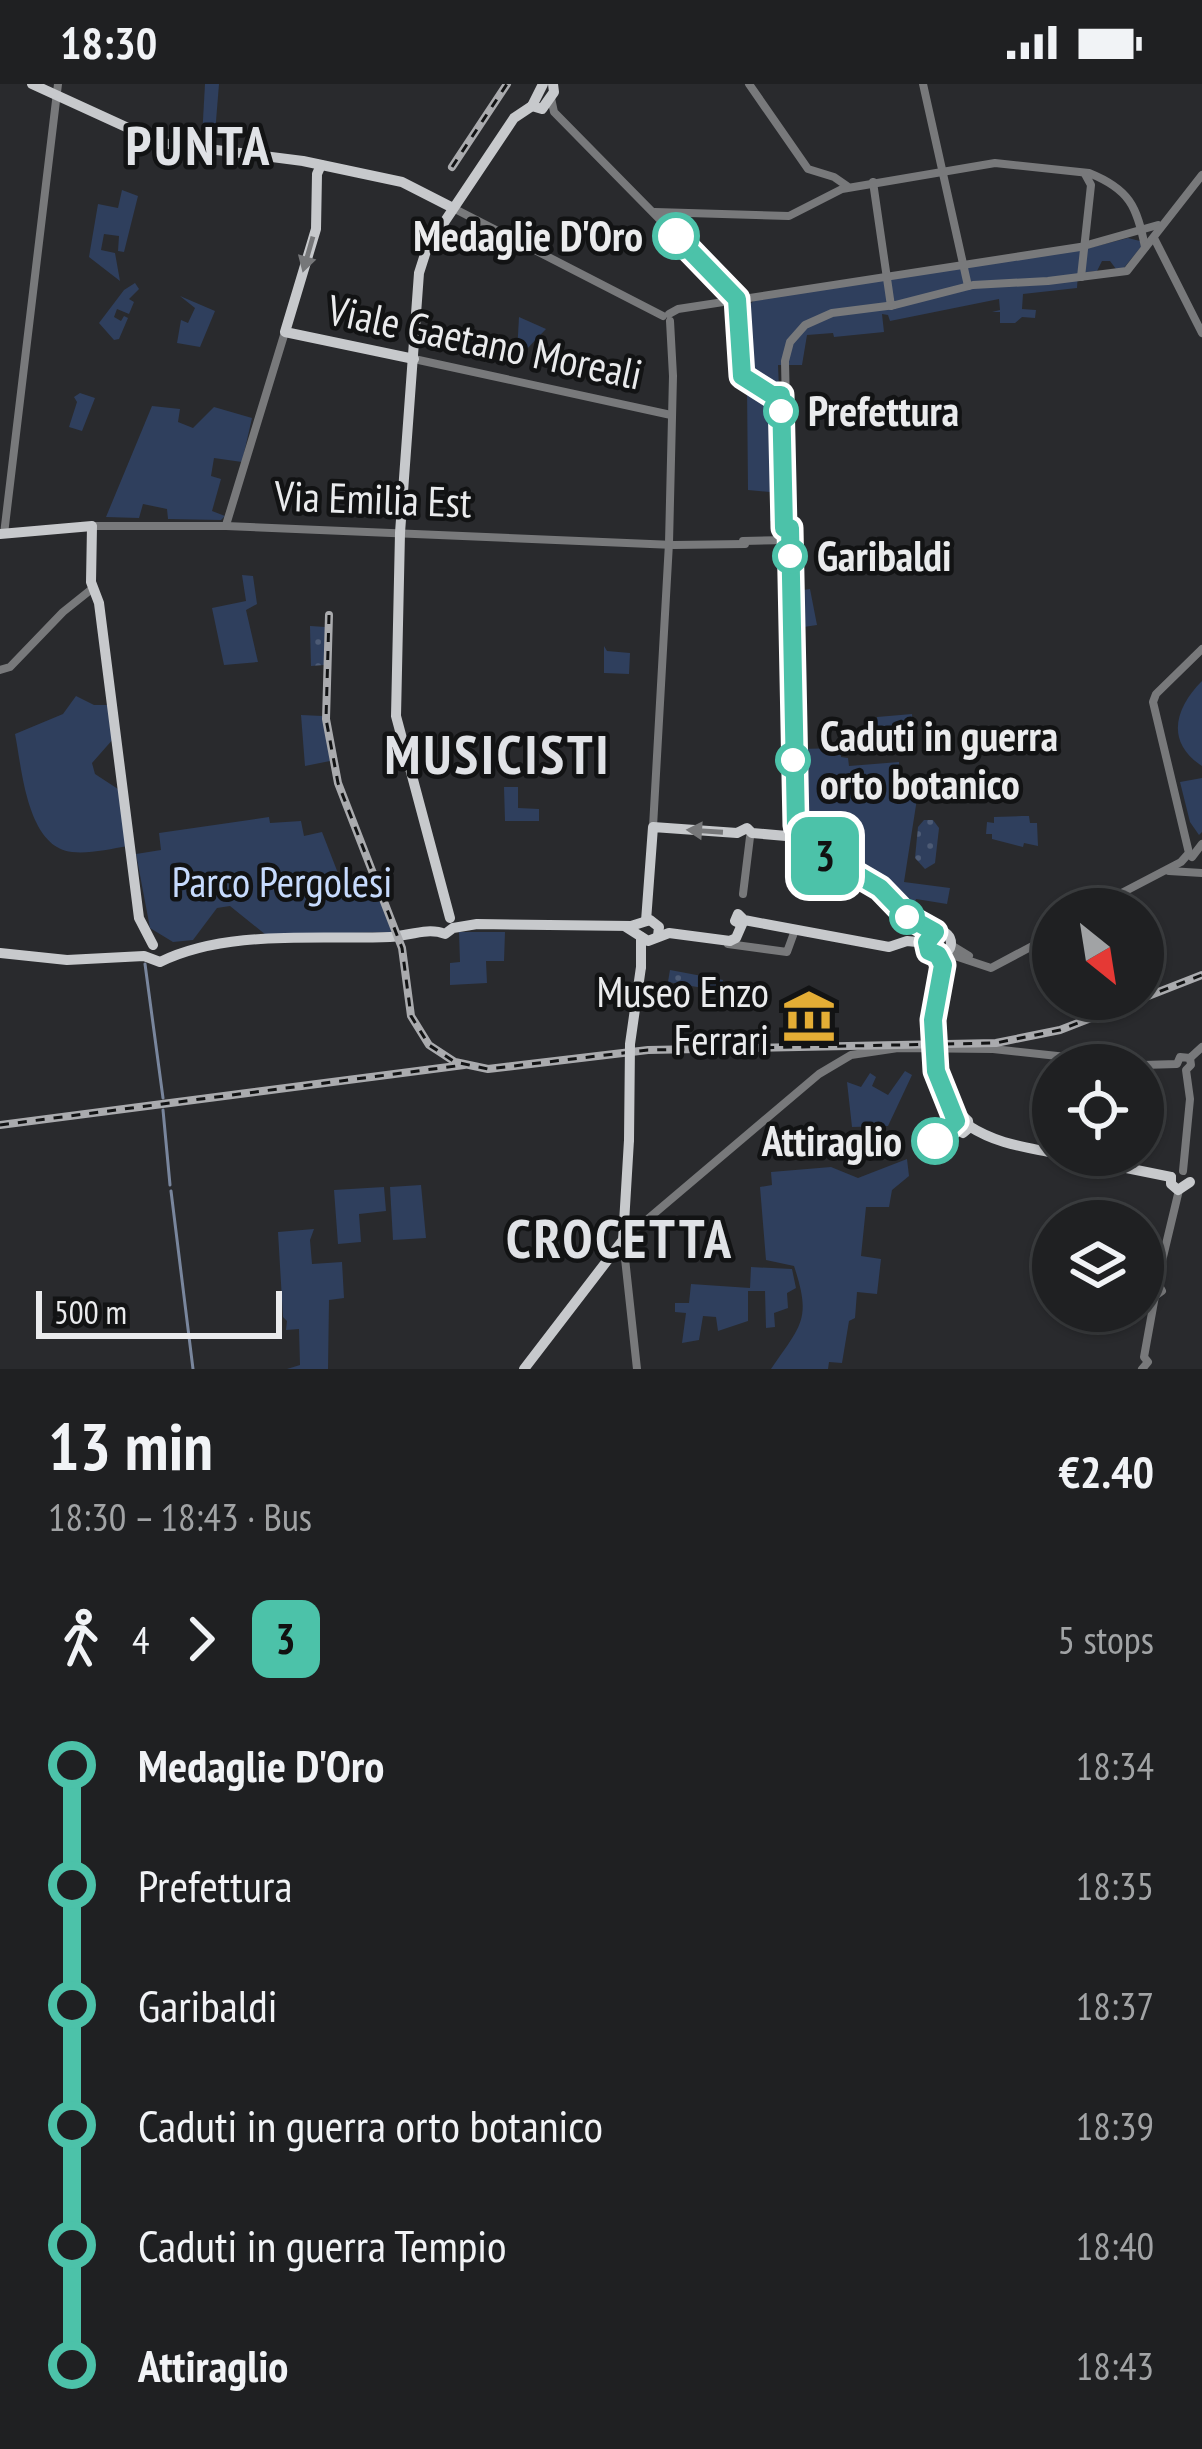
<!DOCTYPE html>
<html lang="en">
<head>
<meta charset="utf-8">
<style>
	body { margin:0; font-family:"PT Sans Narrow",sans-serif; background:#27282a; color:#f1f3f6; height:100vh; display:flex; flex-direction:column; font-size:45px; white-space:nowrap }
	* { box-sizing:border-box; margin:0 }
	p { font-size:39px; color:#a1a3a5 }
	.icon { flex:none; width:66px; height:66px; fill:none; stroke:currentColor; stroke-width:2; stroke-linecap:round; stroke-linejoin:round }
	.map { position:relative; height:1285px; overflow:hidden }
	.details { display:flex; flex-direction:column; background:#1f2022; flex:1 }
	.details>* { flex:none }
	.badge { padding:0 24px; border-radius:18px; font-size:42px; line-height:78px }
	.needle { width:78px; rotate:150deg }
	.tools { position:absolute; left:1032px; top:804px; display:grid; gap:24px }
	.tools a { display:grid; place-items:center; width:132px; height:132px; border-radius:50%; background:#1f2022; box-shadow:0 3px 9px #0004,0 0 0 3px #3c3e40; font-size:60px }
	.scale { position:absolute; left:36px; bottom:30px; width:246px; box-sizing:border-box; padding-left:12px; border:6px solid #eaebed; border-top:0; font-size:33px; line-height:42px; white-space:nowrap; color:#eaebed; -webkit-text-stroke:9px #121314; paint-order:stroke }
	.map>.badge { position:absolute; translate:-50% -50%; box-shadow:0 0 0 6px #fff }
	.legs { display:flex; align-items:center; gap:18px; height:132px; padding:0 48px; font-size:39px }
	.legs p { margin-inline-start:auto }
	.head { display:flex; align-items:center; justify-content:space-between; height:204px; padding:0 48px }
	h1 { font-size:66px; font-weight:800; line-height:90px }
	ul { padding:0 48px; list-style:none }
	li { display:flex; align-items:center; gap:42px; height:120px; font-size:45px }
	li i { display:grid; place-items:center; width:18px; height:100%; margin:0 15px; background:currentColor }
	li i::after { content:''; width:30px; height:30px; margin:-15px; border:9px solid; border-radius:50%; background:#1f2022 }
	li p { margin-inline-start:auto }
	li:first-child i { background:linear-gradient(#0000 50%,currentColor 0) }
	li:last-child i { background:linear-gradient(currentColor 50%,#0000 0) }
	.status { display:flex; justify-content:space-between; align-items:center; height:84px; padding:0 60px; background:#1f2022; direction:ltr }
	.status svg { height:33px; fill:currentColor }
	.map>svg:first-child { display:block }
	.grass { fill:url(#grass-dots) }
	.green { fill:#2f3f5d }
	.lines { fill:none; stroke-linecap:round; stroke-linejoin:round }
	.stream { stroke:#79869d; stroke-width:3 }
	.minor { stroke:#78797b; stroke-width:8 }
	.major { stroke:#c7c9cc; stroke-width:10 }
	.rail-casing { stroke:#aaabae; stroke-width:8 }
	.rail { stroke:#121314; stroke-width:3; stroke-dasharray:9; stroke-linecap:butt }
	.major-bridge { stroke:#c7c9cc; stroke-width:10 }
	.oneway { fill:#767779 }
	.line-1-casing { stroke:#fff; stroke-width:27 }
	.line-1 { stroke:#4cc2a9; stroke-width:18 }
	.stop-1-dot { fill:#fff; stroke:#4cc2a9; stroke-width:6 }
	.labels { text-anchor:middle; stroke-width:9; stroke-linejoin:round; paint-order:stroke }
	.stop-label { font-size:42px; font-weight:bold; fill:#eaebed; stroke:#121314; text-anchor:start }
	.street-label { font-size:42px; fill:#eaebed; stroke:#121314 }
	.park-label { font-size:42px; fill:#c7dbfe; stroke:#121314 }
	.poi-label { font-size:42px; fill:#eaebed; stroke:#121314; text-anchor:end }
	.district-label { font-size:54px; font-weight:bold; letter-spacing:3px; fill:#e0e2e6; stroke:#121314 }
</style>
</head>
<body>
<div class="status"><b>18:30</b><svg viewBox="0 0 49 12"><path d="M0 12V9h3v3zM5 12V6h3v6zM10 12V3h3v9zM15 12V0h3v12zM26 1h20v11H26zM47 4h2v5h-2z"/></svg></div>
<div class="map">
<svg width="1202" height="1285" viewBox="0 0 1202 1285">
	<defs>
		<pattern id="grass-dots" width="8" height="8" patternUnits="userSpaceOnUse" patternTransform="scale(3)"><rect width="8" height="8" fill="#2f3f5d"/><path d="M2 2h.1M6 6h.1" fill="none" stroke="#4d5b75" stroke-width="1.8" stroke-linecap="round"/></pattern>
	</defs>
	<rect width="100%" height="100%" fill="#292a2d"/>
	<g class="grass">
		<path d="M310,542l15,1 -1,38 -13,1z"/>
		<path d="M924,736h9l6,8 -4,35 -10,6 -10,-11 3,-31z"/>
		<path d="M670,886l53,10 -2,11 -53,-9z"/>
	</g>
	<g class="green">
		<path d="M205,0h14l-5,62 -12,-8z"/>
		<path d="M122,106l16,6 -14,56 -6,-1 1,-15 -15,-2 -3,16 14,3 5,28 -31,-24 9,-53 20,4z"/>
		<path d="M1128,154l12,3 1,6 -18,22h-7l-6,-8h-8l-5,10 -19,2 -1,15 -54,6 -1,15 14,1 -1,8 -13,-1 -7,6h-15v-11h-8l8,-2 -1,-11 -109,22 -2,-6 -6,-1 2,18 -50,5 -1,-4 -26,2 -5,30h-24l1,24 -4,2 -28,-14 -1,-70 9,-7 338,-53z"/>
		<path d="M135,199l4,6 -10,10 5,3 -5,12 -12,-5 -3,8 7,4 3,-5 4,2 -9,21 -5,1 -15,-17 25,-33z"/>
		<path d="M180,212l35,15 -15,36 -23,-4 4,-23 7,3 7,-15z"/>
		<path d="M519,233l27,12 -24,25 -5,-1z"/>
		<path d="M747,302l24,12h9l2,123h-12v-29l-22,-2z"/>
		<path d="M80,309l15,5 -13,33 -13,-4 8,-25 -3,-5z"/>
		<path d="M152,322l28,3 -2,13 15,6 21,-21 38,11 -10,44 -28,-4 -3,18 10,3 -9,32 13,5 -4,4 -53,-1 -1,-10 -24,-5 -4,14 -33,-1z"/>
		<path d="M242,491l11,1 4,28 -11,6 12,52 -34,3 -12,-57 34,-7z"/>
		<path d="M810,505l7,36 -20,3v-13l6,-1v-6l-6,-1 -1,-16z"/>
		<path d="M604,562l3,5 23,2 -1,21 -25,-1z"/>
		<path d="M1202,597v85c-37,-24 -27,-58 0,-85z"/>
		<path d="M76,612l18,9h15l5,33 -22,25 3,11 26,17 7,55c-18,3 -39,8 -56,6 -45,-5 -50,-83 -57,-118l48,-20z"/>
		<path d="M912,630l2,31 -35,2 -2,-30z"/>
		<path d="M301,631l22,1 7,45 -25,5z"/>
		<path d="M841,664v9l7,1 1,8 50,-4 1,25 19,-1 -15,96 46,6 -3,16 -31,-5 -3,10 -10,-3 -98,-73 -6,-27v-57z"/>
		<path d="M1202,694v54l-3,3 -9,-13 -10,-40z"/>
		<path d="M504,703h14v21l21,1v12h-34z"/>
		<path d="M1022,732h7l1,7h7l1,23 -14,-3 -1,4 -31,-8v-5h-6l1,-12 7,1v-6z"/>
		<path d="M269,733l1,6 31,-2 3,15 18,-4 26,67 27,-11 17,44 -126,3 -36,-29 -13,2 -24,32 -20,2 -23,-14 -14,-74 25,-4 -2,-17z"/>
		<path d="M459,848h46l-1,29h-18l1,22 -37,2v-22l10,-1z"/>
		<path d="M905,987l7,4 -24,51 -36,1 -5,-45 14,5 9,-14 6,4 -4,9 16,9z"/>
		<path d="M907,1075l2,17 -17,14 -3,17h-23l-5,49 20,3 -4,35 -20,-2 -2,26 -6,3 -7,42 -13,-1 -1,7h-57c30,-44 41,-49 23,-103l-28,-6 -6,-73 12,-2 -1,-13 60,-5 27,11z"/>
		<path d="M421,1101l5,53 -33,2 -3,-53z"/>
		<path d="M384,1103l2,24 -27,3 2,28 -23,2 -4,-54z"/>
		<path d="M314,1145l-4,11 2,24 30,-2 2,36 -15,2 -1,69h-41l13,-4 -1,-36 -13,1 1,-9 -4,-4 -5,-85z"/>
		<path d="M751,1183l41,2 4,19 -9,5 1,15 -14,5 1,14 -9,1 -1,-37h-17v30l-30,10 -2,-14 -13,-1 -4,24 -17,3 4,-30 -11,-1v-9h14l2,-19 59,4z"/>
	</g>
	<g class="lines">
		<g class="stream">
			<path d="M145,880l18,134"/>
			<path d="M163,1026l7,75"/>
			<path d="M171,1107l22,178"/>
		</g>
		<g class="minor">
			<path d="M749,0l59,85 26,8 13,9"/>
			<path d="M923,0l45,202"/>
			<path d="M551,14l3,14 184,187"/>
			<path d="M873,98l18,124"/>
			<path d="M453,124l210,108"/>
			<path d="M655,128l134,4 53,-27 153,-26 94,10c40,16 48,33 56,74"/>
			<path d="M1154,154l48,95"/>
			<path d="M1081,193l10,-92 -6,-11"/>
			<path d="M669,230l9,-5 402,-62 78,-22"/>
			<path d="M414,275l257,56"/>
			<path d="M226,441l59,-193"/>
			<path d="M93,442h133l448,19 71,-1"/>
			<path d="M4,450l54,-450"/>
			<path d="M743,457l47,-1"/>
			<path d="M0,586l10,-3 53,-55 30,-24"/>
			<path d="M653,743l16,-284 4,-167 -3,-55"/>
			<path d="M800,752l-5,-12 -10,-463 5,-19 15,-17 27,-12 63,-8 78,-20 75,-4 79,-10 75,-96"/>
			<path d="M1192,773l10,-13"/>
			<path d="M1169,787l33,2"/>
			<path d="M743,810l7,-57"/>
			<path d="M1091,825l90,-47 8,-9 -36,-151 3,-8 46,-45"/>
			<path d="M728,860l59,8 8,-22"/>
			<path d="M951,861l18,11"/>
			<path d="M946,869l45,15 62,-33"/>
			<path d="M1143,981l34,-1 3,-7 10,1 12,-11"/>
			<path d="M1183,1087l7,-72 -4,-29 5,-5 -1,-7"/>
			<path d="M1155,1212l-6,-9 8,-5 22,-92"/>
			<path d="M637,1285l-14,-129 196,-166 32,-19 47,-7 95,1 148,16"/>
			<path d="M1142,1285l6,-7 -4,-5 11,-61 7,-5 -5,-9"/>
		</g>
		<g class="major">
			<path d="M32,0l129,59 142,18 99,21 51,26"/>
			<path d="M532,22l10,3 12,-17 -1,-8"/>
			<path d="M532,22l11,-22"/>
			<path d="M321,81l-4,9 -1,55 -31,103 129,27"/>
			<path d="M0,450l92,-8 -1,56 8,21 40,315 14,27"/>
			<path d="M450,834l-54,-202 4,-183 19,-260 8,-25 87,-130 18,-12"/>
			<path d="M646,837l7,-94 84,6 10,-5 5,5 46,4 82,51 30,31 25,13"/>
			<path d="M741,840l-6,-3 3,-7 6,6 145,27 18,-6 20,2"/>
			<path d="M626,843l22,14 21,-8 61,8 6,-3 7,-16"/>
			<circle cx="939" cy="859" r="12"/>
			<path d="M641,853v30"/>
			<path d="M0,869l67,7 77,-4 16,6c67,-33 156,-22 230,-25 18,-1 38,-10 55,-3l8,-6 24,-4 154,2 19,-6 9,7 -1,9"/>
			<path d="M949,1019l19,18 1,7 -6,5 -8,-6 6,-9"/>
			<path d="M969,1042c28,18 56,21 84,27"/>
			<path d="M1062,1071l109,22"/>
			<path d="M1171,1093v7l7,6 12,-8"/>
			<path d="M524,1285l99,-129 6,-100"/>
		</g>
		<g class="rail-casing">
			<g id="rail">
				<path d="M452,83l55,-83"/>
				<path d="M329,531l-3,104 12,64 64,165 9,68 18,29 26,17 33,7 160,-19 348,-7 64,-13 80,-31"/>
				<path d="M1143,914l59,-23"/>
				<path d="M0,1041l464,-60"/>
			</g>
		</g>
		<use href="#rail" class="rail"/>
		<g class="major-bridge">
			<path d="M942,885c-8,46 -16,91 7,134"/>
			<path d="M629,1056l1,-96 11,-77"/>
		</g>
	</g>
	<defs><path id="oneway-solid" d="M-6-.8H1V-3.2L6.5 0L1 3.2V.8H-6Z" transform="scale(3)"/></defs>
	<g class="oneway">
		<use href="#oneway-solid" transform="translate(308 170) rotate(106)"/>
		<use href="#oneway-solid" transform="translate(705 747) rotate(-176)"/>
	</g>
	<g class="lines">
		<g class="line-1-casing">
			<path id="line-1" d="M676,152l61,63 5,77 30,19h9l3,133h6l6,298 19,24 65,38 28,29 27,15 -8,10 2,9 9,4 5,10 -10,55 3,51 20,50 -21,20"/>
		</g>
		<use href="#line-1" class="line-1"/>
	</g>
	<defs>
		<g id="museum-bare" transform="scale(4.14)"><path d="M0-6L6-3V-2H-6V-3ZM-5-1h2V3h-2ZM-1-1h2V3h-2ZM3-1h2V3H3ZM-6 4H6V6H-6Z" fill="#e4ad35" stroke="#121314" stroke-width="2.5" paint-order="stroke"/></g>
	</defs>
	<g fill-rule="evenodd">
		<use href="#museum-bare" x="809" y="932"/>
	</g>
	<g class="stop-1-dot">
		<circle cx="676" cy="152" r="21"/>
		<circle cx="781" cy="327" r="15"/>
		<circle cx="790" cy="472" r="15"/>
		<circle cx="793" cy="676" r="15"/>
		<circle cx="907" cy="833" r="15"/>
		<circle cx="935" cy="1057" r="21"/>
	</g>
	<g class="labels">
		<g class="stop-label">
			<text x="643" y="167" text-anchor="end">Medaglie D'Oro</text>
			<text x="808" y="342">Prefettura</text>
			<text x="817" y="487">Garibaldi</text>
			<text x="820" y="667">Caduti in guerra<tspan x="820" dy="48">orto botanico</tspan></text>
			<text x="902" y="1072" text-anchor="end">Attiraglio</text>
		</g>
		<g class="street-label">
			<text transform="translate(485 258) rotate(12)" y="15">Viale Gaetano Moreali</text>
			<text transform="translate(373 415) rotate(2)" y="15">Via Emilia Est</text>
		</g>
		<g class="park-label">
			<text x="282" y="813">Parco Pergolesi</text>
		</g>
		<g class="poi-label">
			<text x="769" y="923">Museo Enzo<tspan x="769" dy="48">Ferrari</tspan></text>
		</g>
		<g class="district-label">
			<text x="199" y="81">PUNTA</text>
			<text x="498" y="690">MUSICISTI</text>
			<text x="620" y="1174">CROCETTA</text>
		</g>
	</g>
</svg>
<div class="tools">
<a><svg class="needle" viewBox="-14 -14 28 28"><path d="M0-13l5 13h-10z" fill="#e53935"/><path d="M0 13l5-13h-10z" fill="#a1a3a5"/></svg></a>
<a><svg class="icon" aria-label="locate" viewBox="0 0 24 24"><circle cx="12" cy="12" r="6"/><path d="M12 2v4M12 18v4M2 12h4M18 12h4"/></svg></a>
<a><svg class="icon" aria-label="layers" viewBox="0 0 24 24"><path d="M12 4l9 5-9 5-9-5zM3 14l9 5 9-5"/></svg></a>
</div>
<div class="scale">500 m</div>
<b class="badge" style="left:825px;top:772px;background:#4cc2a9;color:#111">3</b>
</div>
<section class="details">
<div class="head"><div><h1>13 min</h1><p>18:30 – 18:43 · Bus</p></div><b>€2.40</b></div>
<div class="legs"><svg class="icon" aria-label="walk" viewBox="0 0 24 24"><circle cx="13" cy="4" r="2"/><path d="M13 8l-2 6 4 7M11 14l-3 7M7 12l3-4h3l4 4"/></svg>4<svg class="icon" aria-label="forward" viewBox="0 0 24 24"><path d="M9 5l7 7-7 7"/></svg><b class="badge" style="background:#4cc2a9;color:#111">3</b><p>5 stops</p></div>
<ul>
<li><i style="color:#4cc2a9"></i><b>Medaglie D'Oro</b><p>18:34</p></li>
<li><i style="color:#4cc2a9"></i><span>Prefettura</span><p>18:35</p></li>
<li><i style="color:#4cc2a9"></i><span>Garibaldi</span><p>18:37</p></li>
<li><i style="color:#4cc2a9"></i><span>Caduti in guerra orto botanico</span><p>18:39</p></li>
<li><i style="color:#4cc2a9"></i><span>Caduti in guerra Tempio</span><p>18:40</p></li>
<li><i style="color:#4cc2a9"></i><b>Attiraglio</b><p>18:43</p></li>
</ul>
</section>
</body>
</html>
